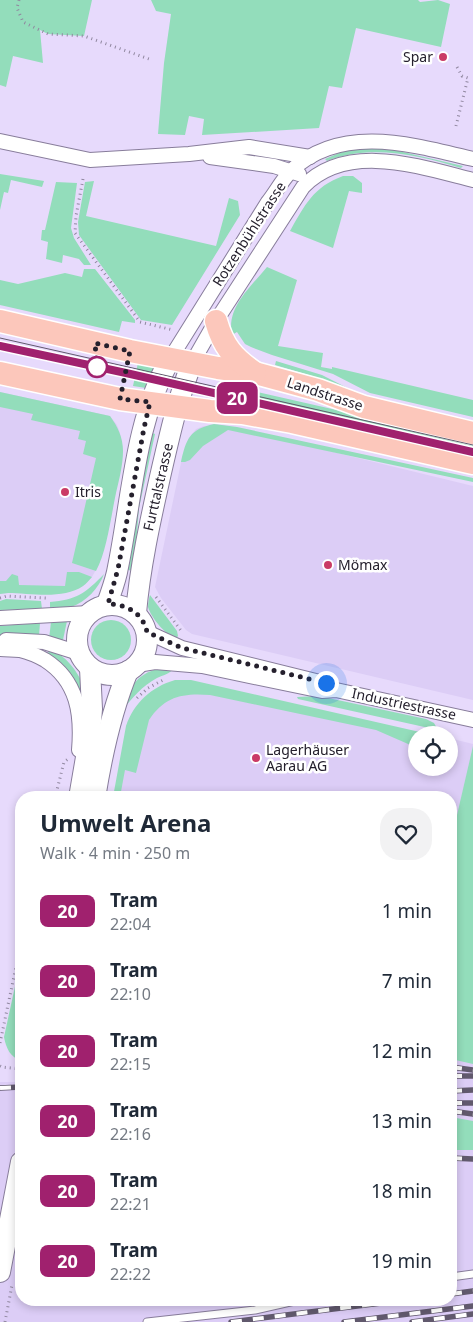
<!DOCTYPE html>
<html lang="en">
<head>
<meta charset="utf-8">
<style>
	body { margin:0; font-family:"Noto Sans",sans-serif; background:#f2f2f3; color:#1f2937; height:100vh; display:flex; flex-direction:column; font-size:19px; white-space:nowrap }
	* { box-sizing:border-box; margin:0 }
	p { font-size:16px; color:#747a83 }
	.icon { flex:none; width:28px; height:28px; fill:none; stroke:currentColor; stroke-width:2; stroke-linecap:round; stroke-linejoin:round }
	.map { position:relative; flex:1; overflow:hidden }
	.side { position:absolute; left:15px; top:791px; width:442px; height:515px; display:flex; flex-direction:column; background:#fff; border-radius:20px; box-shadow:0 2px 8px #0003 }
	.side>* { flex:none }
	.badge { padding:0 10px; border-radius:8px; font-size:18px; line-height:32px }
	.controls { position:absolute; left:408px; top:726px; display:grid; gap:10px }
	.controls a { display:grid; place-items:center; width:50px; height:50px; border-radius:50%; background:#fff; box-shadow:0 2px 8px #0003; font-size:25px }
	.you { position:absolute; width:25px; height:25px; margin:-12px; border:4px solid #fff; border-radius:50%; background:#1a73e8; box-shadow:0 0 0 8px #1a73e833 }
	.map>.badge { position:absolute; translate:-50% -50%; box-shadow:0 0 0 2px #fff }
	.round { display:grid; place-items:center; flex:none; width:52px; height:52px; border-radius:20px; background:#f2f2f3 }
	.summary { display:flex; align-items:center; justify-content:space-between; height:85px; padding:0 25px }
	h1 { font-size:24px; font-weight:700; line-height:38px }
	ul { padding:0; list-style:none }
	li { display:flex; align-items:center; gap:15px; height:70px; padding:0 25px }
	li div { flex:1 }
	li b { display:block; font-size:19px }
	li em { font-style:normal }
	li .badge { min-width:55px; font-weight:700; text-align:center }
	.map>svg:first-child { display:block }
	.built { fill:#dccdf6 }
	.green { fill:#93ddbb }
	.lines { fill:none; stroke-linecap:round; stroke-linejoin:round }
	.service-casing { stroke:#887d9b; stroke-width:9 }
	.minor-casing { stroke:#887d9b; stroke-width:16 }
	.secondary-casing { stroke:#887d9b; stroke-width:22 }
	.primary-casing { stroke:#fff; stroke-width:25 }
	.path { stroke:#90879f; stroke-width:3; stroke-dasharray:1 4; stroke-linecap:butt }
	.service { stroke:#fff; stroke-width:7 }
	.minor { stroke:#fff; stroke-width:14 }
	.secondary { stroke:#fff; stroke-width:20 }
	.primary { stroke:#fcc7bb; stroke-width:22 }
	.tram { stroke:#61596d; stroke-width:1 }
	.rail-casing { stroke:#61596d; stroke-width:5.5 }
	.rail { stroke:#fff; stroke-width:4; stroke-dasharray:11; stroke-linecap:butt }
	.line-casing { stroke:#fff; stroke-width:11 }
	.line { stroke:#a0216e; stroke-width:8 }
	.walk { stroke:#25202d; stroke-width:5; stroke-dasharray:0 9 }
	.poi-dot { fill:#ca3b66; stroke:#fff; stroke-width:2 }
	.stop-dot { fill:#fff; stroke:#a0216e; stroke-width:2.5 }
	.labels { text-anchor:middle; stroke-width:5; stroke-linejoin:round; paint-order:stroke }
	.poi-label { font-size:14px; fill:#25202d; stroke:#fff; text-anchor:start }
	.street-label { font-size:14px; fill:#25202d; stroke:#fff }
</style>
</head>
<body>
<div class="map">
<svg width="473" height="1322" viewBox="0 0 473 1322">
	<rect width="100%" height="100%" fill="#e7dafc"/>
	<g class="built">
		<path d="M0,392l110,24 7,9 3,8 3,18 -2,9 -10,58 -12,46 -7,13 -9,9 -12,5 -15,3 -48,-1 -8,1z"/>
		<path d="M222,425l251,61v214l-281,-66 -6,-4 -25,-32 -6,-11 27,-129 7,-20 7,-9 8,-3z"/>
		<path d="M171,682l262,53h-17v33h33v-30l24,6v578h-473v-240h21v218h430v-502l-337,-1 10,-56z"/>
	</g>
	<g class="green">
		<path d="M0,0h92l-8,36 -36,-2 -8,-4 3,33 -30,-7 -7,31 -6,-2z"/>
		<path d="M151,0h267l2,2 18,-2 12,4 -9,43 -85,-19 -14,60 -13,-2 -10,42 -117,7 2,-16 -15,-3 -4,19 -27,-1 6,-71 7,-49 -15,-3z"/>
		<path d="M361,148l29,1 73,17 -2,2c-43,-13 -91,-24 -134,-7l-2,-2 21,-9z"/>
		<path d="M0,174l44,7 -2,6 -31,-7 -3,13 -4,-1 -4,18z"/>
		<path d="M343,176h10l9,7v10l-13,-2 -16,57 -43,-17c15,-26 23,-44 53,-55z"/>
		<path d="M94,181l-8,35 130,30 13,-48 9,3 2,14 -68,110 -31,-5 -62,-85 -1,-13 7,-40z"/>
		<path d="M56,182l21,1 -6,45 3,10 17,27h-7l-5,-6 -16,-4 -1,8 -16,-4 2,-17 -7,-2 1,-10h3z"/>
		<path d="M267,267l30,13 -19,66 45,7 -2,14 11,2v-2l141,33v17l-103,-24 -37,-19 -61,-19 -21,-8 -6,-3 -8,-12 -5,3c-6,-28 19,-48 35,-68z"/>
		<path d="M84,269h11l40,51v3l-13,-2 -3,11 -119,-27v-25l18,4 47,-11 17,4z"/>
		<path d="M139,358l19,11 -12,19 -13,-2z"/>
		<path d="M276,361l46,14 39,20 -49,-19 -37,-11z"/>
		<path d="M222,384l251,57v16l-256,-59z"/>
		<path d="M0,392l110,24c8,11 13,22 13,35 0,14 -4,29 -7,42 -5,23 -9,58 -20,78l-24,-8 24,-105 -13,-4 3,-13 -8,-2 2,-8 -49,-11 2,-6 -33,-7z"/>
		<path d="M214,424l23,3 236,51v4l-245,-52 -25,16 -13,14 -5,2h-4c5,-23 9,-33 33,-38z"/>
		<path d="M150,432l5,2 -16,74 -5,63 -6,-1 9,-62z"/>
		<path d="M67,572h12l13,5c-3,3 -6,7 -9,9 -20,14 -53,7 -75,7l-8,1v-13h6l6,-7 6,2 1,9 46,1z"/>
		<path d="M104,574c-5,14 -18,28 -33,33 -6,2 -14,1 -21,2v-7c26,-2 36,-9 54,-28z"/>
		<path d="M150,595l27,36 1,5 -2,3c-10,-4 -25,-21 -28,-32 0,-4 1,-9 2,-12z"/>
		<path d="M6,599l35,2 1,8 -42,1v-9z"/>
		<circle cx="111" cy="640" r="20"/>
		<path d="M67,621l-4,19 -14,-1 2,-17z"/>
		<path d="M40,623l-1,13 -39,-1v-9z"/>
		<path d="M49,649c18,7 27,21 35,37l-2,11 -10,-20 -24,-23z"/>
		<path d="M160,668l13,1c-3,5 -10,6 -16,9 -15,8 -25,20 -35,33 8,-23 12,-36 38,-43z"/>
		<path d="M175,680h16l242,55h-17l-1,12 -39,-17 -166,-35c-27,-2 -45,1 -61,25l-13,53 -11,-3 -5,27h-7l13,-71c8,-23 25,-39 49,-46z"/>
		<path d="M319,696l107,23 8,4 4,7 -140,-31 -1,-2z"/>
		<path d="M473,746v318l-22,-5v-218z"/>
		<path d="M21,959v102c-11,-4 -15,-13 -17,-24z"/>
		<path d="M451,1117l22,4v29h-22z"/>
	</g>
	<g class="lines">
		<g class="service-casing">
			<g id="service">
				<path d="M451,1277l22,-3"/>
				<path d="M147,1322l108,-12 44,-10"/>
			</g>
		</g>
		<g class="minor-casing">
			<g id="minor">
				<path d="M0,141l90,19 99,-6 60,-7 61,10"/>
				<path d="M210,157l64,9 25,8"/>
				<path d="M170,359l98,-157c8,-10 14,-22 23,-31 50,-48 123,-26 182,-12"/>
				<path d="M192,363l24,-42 87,-134c44,-46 118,-20 170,-7"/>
				<path d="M0,618l89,-5"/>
				<path d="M147,632l35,16 142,35"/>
				<path d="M6,640l38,2 35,11"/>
				<path d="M0,649c6,1 13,0 20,1 8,2 18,6 25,10 33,21 37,55 34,90"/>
				<path d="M137,665l18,-3 47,4 120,25 14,-1 137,30"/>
			</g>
		</g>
		<g class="secondary-casing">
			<g id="secondary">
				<path d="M107,604c4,-12 9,-24 11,-37 14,-69 17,-146 52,-208"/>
				<circle cx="112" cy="640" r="35"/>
				<path d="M136,613c4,-46 14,-91 24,-136 9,-39 17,-77 32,-114"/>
				<path d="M79,798l11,-64 2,-25 -2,-41"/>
				<path d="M95,798c7,-44 16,-86 33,-127"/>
				<path d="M0,1272l21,-110"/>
			</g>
		</g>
		<g class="primary-casing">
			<g id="primary">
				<path d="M0,321l130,30 88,17 37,5 63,17 46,17 109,26"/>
				<path d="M216,321c7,25 17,37 39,52"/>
				<path d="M0,373l120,26 90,12 32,2 50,9 181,41"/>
			</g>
		</g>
		<g class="path">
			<path d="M19,0l-2,8 6,14 25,12 36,2 65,23"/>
			<path d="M456,126l12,-48 -6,-2 -5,-9"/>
			<path d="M83,179l-7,37 -1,17 65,89 33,8"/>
			<path d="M124,381l2,-13"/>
			<path d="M156,597l26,35"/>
			<path d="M0,598l7,-2 40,2"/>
			<path d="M137,698l11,-10 17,-9"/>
			<path d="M55,798l9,-36 4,-3"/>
			<path d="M0,1043l21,-100"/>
			<path d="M0,1066l2,1 19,2"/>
			<path d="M5,1322l7,-37"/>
		</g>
		<use href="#service" class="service"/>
		<use href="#minor" class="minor"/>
		<use href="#secondary" class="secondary"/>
		<use href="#primary" class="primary"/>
		<g class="tram">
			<path d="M0,338l473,107"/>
			<path d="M0,346l22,5"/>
		</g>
		<g class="rail-casing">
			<g id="rail">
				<path d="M451,1067l22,3"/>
				<path d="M451,1076h22"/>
				<path d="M0,1088l21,-1"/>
				<path d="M451,1091l22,-1"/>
				<path d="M451,1103h22"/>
				<path d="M451,1111l22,3"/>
				<path d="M451,1158l22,1"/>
				<path d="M451,1294l22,-3"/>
				<path d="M231,1322l174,-22"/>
				<path d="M344,1322l129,-16"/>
				<path d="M412,1322l61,-8"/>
			</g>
		</g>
		<use href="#rail" class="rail"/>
	</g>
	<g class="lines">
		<g class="line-casing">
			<path id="line" d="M0,346l126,27 347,79"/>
		</g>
		<use href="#line" class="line"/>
		<path class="walk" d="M97,367l-2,-24 35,8 -10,48 30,3 -6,26 -26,141 -10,35c18,0 35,9 39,28l35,16 144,35"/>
	</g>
	<g class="poi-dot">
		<circle cx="443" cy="57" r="5"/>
		<circle cx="65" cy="492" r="5"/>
		<circle cx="328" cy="565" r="5"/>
		<circle cx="256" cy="758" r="5"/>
	</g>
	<circle class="stop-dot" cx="97" cy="367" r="10"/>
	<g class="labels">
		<g class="poi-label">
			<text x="433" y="62" text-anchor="end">Spar</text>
			<text x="75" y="497">Itris</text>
			<text x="338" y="570">Mömax</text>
			<text x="266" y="755">Lagerhäuser<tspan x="266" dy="16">Aarau AG</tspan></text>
		</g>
		<g class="street-label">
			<text transform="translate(249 234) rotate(-57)" y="5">Rotzenbühlstrasse</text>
			<text transform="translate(325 394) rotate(18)" y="5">Landstrasse</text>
			<text transform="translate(158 487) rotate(-77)" y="5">Furttalstrasse</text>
			<text transform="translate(404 704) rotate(12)" y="5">Industriestrasse</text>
		</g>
	</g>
</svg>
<div class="controls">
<a><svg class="icon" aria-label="locate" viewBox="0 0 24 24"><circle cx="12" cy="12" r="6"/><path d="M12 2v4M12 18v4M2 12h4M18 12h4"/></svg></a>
</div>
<div class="you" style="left:326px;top:683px"></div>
<b class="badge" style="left:237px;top:398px;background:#a0216e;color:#fff">20</b>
<section class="side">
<div class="summary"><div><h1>Umwelt Arena</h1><p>Walk · 4 min · 250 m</p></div><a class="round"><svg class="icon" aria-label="heart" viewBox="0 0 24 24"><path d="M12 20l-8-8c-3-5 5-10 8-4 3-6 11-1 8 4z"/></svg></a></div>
<ul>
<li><span class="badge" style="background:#a0216e;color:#fff">20</span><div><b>Tram</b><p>22:04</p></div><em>1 min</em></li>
<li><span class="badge" style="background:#a0216e;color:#fff">20</span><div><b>Tram</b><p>22:10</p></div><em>7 min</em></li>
<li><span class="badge" style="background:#a0216e;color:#fff">20</span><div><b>Tram</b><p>22:15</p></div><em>12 min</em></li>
<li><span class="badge" style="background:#a0216e;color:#fff">20</span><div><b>Tram</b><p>22:16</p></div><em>13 min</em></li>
<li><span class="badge" style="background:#a0216e;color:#fff">20</span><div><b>Tram</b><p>22:21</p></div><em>18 min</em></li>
<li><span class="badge" style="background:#a0216e;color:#fff">20</span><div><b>Tram</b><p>22:22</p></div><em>19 min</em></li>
</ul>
</section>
</div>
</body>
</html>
